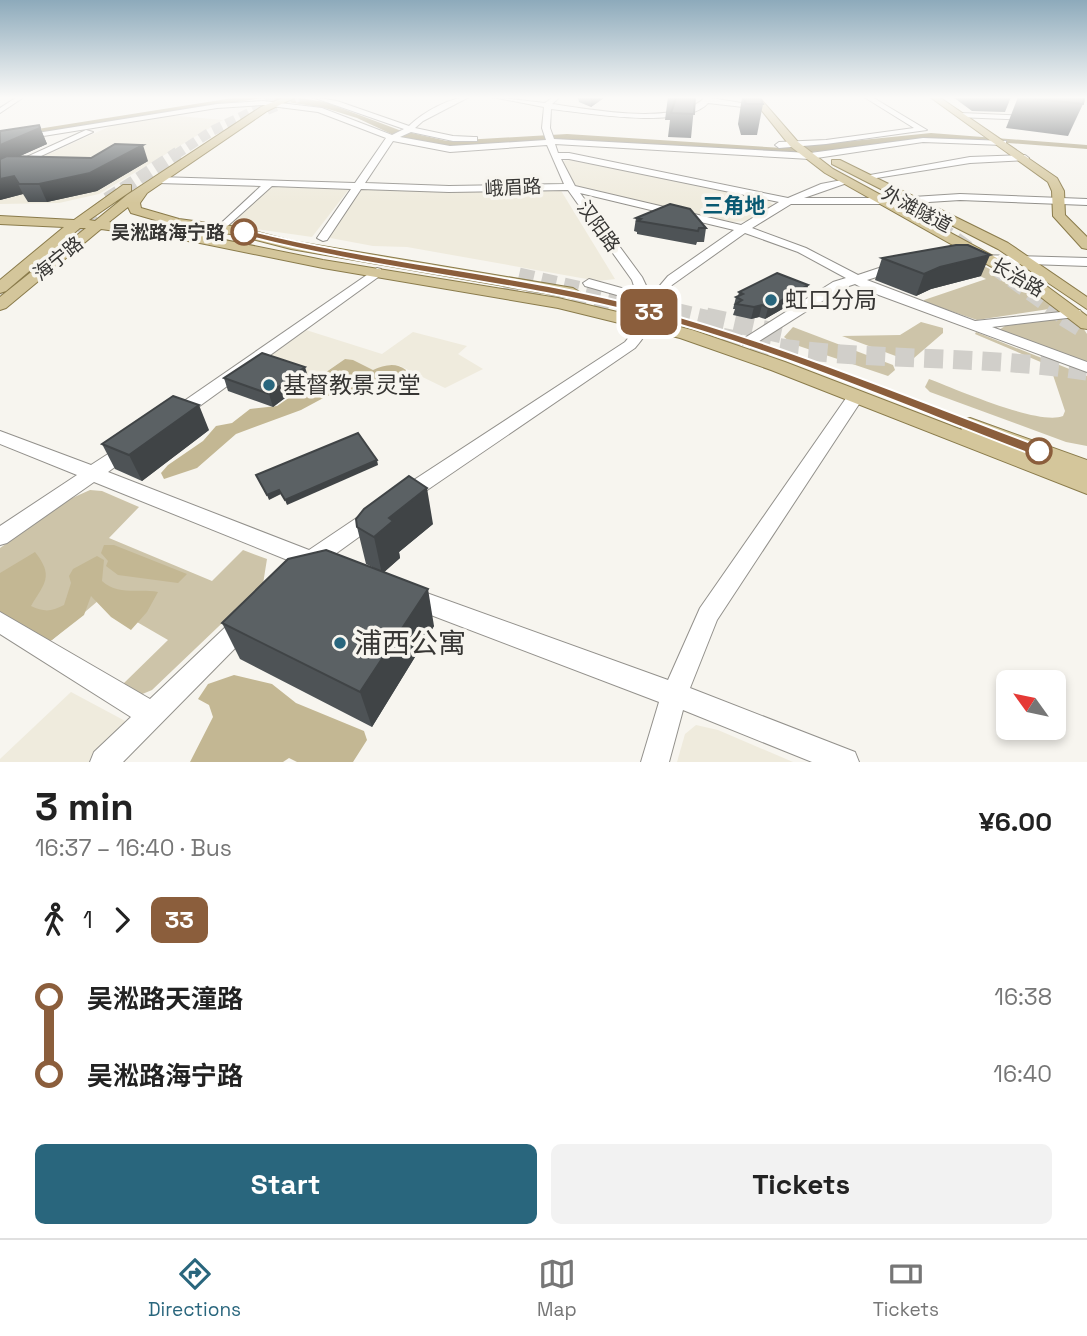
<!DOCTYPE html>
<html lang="en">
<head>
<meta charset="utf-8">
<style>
	body { margin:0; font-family:"Space Grotesk","Noto Sans SC",sans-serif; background:#f2f2f2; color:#222; height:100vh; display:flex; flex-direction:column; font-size:26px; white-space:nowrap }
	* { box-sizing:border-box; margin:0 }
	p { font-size:23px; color:#767676 }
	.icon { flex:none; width:38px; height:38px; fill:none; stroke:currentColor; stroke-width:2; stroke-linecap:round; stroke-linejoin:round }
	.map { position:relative; height:762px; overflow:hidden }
	.drawer { display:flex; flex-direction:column; background:#fff; flex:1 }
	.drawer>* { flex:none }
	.badge { padding:0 14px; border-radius:10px; font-size:24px; line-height:46px }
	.needle { width:46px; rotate:303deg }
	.controls { position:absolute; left:996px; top:670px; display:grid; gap:14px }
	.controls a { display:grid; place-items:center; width:70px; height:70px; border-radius:10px; background:#fff; box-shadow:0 4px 10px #0003; font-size:35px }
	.map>.badge { position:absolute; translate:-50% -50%; box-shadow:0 0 0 4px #fff }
	.legs { display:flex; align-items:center; gap:10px; height:77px; padding:0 35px; font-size:23px }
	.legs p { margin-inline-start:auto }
	.overview { display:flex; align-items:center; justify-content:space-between; height:119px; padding:0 35px }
	h1 { font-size:38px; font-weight:600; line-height:52px }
	.button { display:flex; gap:14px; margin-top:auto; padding:14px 35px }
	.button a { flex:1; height:80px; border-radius:10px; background:#29667d; color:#fff; font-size:28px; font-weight:600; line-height:80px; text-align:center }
	.button a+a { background:#f2f2f2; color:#222 }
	ul { padding:0 35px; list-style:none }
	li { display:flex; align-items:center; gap:24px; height:77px; font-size:26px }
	li i { display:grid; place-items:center; width:10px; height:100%; margin:0 9px; background:currentColor }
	li i::after { content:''; width:18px; height:18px; margin:-9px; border:5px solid; border-radius:50%; background:#fff }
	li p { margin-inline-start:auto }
	li:first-child i { background:linear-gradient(#0000 50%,currentColor 0) }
	li:last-child i { background:linear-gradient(currentColor 50%,#0000 0) }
	.menu { display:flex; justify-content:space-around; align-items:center; height:98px; border-top:2px solid #e0e0e0; background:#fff; font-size:19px; color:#767676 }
	.menu a { display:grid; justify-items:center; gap:4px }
	.menu .selected { color:#29667d }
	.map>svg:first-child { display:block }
	.built { fill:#efebdd }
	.green { fill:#cdc4a9 }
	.forest { fill:#c3b793 }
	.water { fill:#a59a77 }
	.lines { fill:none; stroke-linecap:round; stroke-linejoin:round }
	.major-tunnel-far2 { stroke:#d1cfca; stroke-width:12; stroke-dasharray:12 6; stroke-linecap:butt }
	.major-tunnel-far1 { stroke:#d1cfca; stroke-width:15; stroke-dasharray:15 8; stroke-linecap:butt }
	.major-tunnel { stroke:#d1cfca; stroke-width:19; stroke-dasharray:19 10; stroke-linecap:butt }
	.highway-tunnel-far2 { stroke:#d1cfca; stroke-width:10; stroke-dasharray:10 5; stroke-linecap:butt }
	.highway-tunnel-far1 { stroke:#d1cfca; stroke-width:13; stroke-dasharray:13 6; stroke-linecap:butt }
	.highway-tunnel { stroke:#d1cfca; stroke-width:17; stroke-dasharray:17 8; stroke-linecap:butt }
	.minor-casing { stroke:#93918c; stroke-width:2 }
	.major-casing { stroke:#8a7b4b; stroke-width:2 }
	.minor { fill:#fff; fill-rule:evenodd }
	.major { fill:#d4c69b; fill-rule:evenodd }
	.wall { fill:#4e5356 }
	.shaded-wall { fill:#404446 }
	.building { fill:#5b6164; stroke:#404446; stroke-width:2 }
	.line-1 { fill:#8b5e3c; stroke:#fff; stroke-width:2 }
	.stop-1-dot { fill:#fff; stroke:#8b5e3c; stroke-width:3.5 }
	.poi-dot { fill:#29667d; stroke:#f7f5ef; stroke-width:2.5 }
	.labels { text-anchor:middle; stroke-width:7; stroke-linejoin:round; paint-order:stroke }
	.far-street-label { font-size:19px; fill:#373634; stroke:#f7f5ef }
	.far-stop-label { font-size:19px; font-weight:bold; fill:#373634; stroke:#f7f5ef; text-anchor:end }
	.far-quarter-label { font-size:21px; font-weight:bold; fill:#085972; stroke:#f7f5ef }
	.poi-label { font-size:23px; fill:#373634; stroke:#f7f5ef; text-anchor:start }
	.near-poi-label { font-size:28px; fill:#373634; stroke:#f7f5ef; text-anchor:start }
</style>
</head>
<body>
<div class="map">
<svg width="1087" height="762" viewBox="0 0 1087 762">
	<rect width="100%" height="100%" fill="#f7f5ef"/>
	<g class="built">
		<path d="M168,115l55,5 -124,74 -40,9 -59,1v-28l113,-51z"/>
		<path d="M577,159l190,40 6,6 -26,16 -15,1 -158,-35 -13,-26z"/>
		<path d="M273,186l77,2 -38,49 -84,-12z"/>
		<path d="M360,188l200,1 55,90 -17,2 -191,-34 -34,-1 -48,-9z"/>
		<path d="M306,330l76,24 31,-22 54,14 -9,8 25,15 -38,19 -45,-22 -10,-1 -17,5 -28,-11 -30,20 -52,-18z"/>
		<path d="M71,692l58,31 -38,39h-91v-3z"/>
		<path d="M696,725l22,5 75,32h-116l8,-28z"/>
	</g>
	<g class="green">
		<path d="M984,266l62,33 5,5 -2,5 -72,11 -53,-18v-2l62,-21 -22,-11z"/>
		<path d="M1061,318l19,5 7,11v29l-88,-33 6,-4z"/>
		<path d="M921,322l22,6v5l-29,25h-13l-59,-22 58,-1z"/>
		<path d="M793,327l100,38 2,5 -7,6 -95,-32 -9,-7z"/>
		<path d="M976,332l111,44v70l-21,-4 -136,-50 -5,-5 4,-8c27,10 110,47 134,37l2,-5 -15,-45 -75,-32z"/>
		<path d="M90,490l12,1 37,16 -30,31 103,43 31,-31 24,9 -4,25 -111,106 -12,5 -17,-11 45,-44 -69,-40 -47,40 -52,-32v-60l70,-49z"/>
	</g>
	<g class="forest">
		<path d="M345,359l8,1 20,10c11,-5 23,-8 33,0l-4,7 -75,19 -26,14 -65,24 -39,34 -33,11 -3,-6 7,-8 35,-24 13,-15 16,-3 18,-14 27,-3z"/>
		<path d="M104,545h10l73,29 -9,9 -60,-8 -12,-9 2,-5 -7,-8z"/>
		<path d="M35,552c19,24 10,31 -4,54 13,6 20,6 33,-1l7,-22 -2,-7 4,-7 24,-13 7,4 -2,21c16,15 37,7 56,11l-11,20 -16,18 -20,-13 -20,-21 -7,19 -36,28 -48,-29v-41z"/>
		<path d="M234,675l38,9 24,19 68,28 3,9 -14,22h-56l-8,-4 -6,4h-93l23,-45 -4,-12 -11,-6 10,-15z"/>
	</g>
	<path class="water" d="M239,97h55l31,5 74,28 48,11 120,-7 216,14 148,-15 156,12v4l-145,-11 -148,16 -218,-14 -125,6 -51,-8 -43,-20 -32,-10 -63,-10 -262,41v-4z"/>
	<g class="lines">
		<path class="major-tunnel-far2" d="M916,213l24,14"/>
		<g class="major-tunnel-far1">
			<path d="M937,226l129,93"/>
			<path d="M519,275l195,44"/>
			<path d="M504,285l140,34"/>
		</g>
		<g class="major-tunnel">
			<path d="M638,317c49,13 100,25 151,32 99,12 199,7 298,22"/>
			<path d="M706,317l77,17"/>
			<path d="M1064,317l23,14"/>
		</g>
		<g class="highway-tunnel-far2">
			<path d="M267,110l31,-13"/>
			<path d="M175,155l37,-24 66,-32"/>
		</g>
		<g class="highway-tunnel-far1">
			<path d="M107,199l71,-46"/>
			<path d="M88,227l11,-8"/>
		</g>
		<path class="highway-tunnel" d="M0,294l90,-68"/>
		<g class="minor-casing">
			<g id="minor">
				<path d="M17,97h7l-24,16v-5z"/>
				<path d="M312,97l25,4 72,25c13,-13 41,-29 60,-29l-46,24 -8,7 38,8 21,1h3v4h-24l-42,-9 -11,5 50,9 96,-6 -4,-12 2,-21 -52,-10 53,6 8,-6h7l-8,7c37,5 127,23 153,-7l60,10 -4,2 -53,-6c-23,27 -124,10 -157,6l-1,19 4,11 256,14 113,-15 83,3v4h-3l-80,-3 -113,17 -255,-15 3,9h11l219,45 33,-14 26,-5v4l-43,15h75l5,3 -5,3h-88l-39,24 54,20 52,27 36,-12h8v6l-35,11 108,41 105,-11 2,3 -7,4 -83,10 95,35v10l-219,-81 -13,-7 -12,4 -90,57h-10l-2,-3 2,-3 90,-57 13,-4 -48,-26 -53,-19 -73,52c-16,19 -19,44 -37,63l-224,153 -7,2 -7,-2 -3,-5 3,-5 228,-149 10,-12 9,-18 -13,-13 -46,-13 -2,-3 6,-4 47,13 -4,-12 -64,-90 -119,2 -88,-3 -34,51 -4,1 -6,-3 34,-49 -79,-3 -50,45 -4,-1v-4l43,-40 -103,-3 -5,-3 5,-3 197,6 31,-45 -68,-26 -55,-7 -46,3 -217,35v-4l217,-35 46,-3 59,7 70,27 12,-6zM393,141l57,11 97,-7 17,39 -115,2 -84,-3zM561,159h8l210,43 -38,23 -166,-39zM580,193l154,37 -66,46 -17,20 -9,-19z"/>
				<path d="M864,97h8l55,33 -101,14 -47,4 -4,-3 4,-3 47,-2 88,-12z"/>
				<path d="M961,113l71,3 4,2 -4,2 -74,-3z"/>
				<path d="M86,130l7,2 -93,43v-6z"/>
				<path d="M1025,155l4,3 -1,2 -58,3 -106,17 -5,-3 111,-20z"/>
				<path d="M960,194l127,5v6l-127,-5 -47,3 -5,-3 5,-3z"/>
				<path d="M979,255l108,3v8l-112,-4v-6z"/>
				<path d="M377,268l4,1v6l-198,143h-12l-2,-4 2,-4z"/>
				<path d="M857,390l8,5 -148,225 -27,68 165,64 4,10h-47l-129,-52 -14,52h-28l18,-60 -257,-98 -3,-7 3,-7 8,-3 258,93 32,-72 151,-217z"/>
				<path d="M0,431l91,34 31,-20h12l3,4 -3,4 -26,19 201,78 58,-39 7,-3 7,3 3,5 -3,5 -54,39 -2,8 -19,4 -8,-3 -3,-6 -201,-81 -87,61 -7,2v-19l77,-51 -77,-31z"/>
				<path d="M0,612l150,87 85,-81 8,-3 8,3 4,7 -4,7 -128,130h-33l4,-10 37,-35 -131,-83z"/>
			</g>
		</g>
		<g class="major-casing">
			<g id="major">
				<path d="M285,97h11l-29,14 -120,82 -7,10 1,5 38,11 59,8 54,14 281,47 8,5 -8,5 -282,-49 -54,-14 -61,-9 -45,-13 -3,-6 -19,15 86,12 128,26 235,38 89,21 45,11 93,32 177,68 -2,-5 3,-5 7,-2 117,42v34l-316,-124 -91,-32 -122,-30 -235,-40 -128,-26 -94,-13 -95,79 -6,2v-13l86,-69h-6l-74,63 -6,2v-13l64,-53 -64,-3v-8l74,4 49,-35h8v6l-42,29 6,1 32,-26 134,-88z"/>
				<path d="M751,97h8l39,45 35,27 208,113 46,34v13l-6,-1 -52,-40 -204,-115 -35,-27z"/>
				<path d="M930,97h9l118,81 7,13 1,24 22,22v12l-5,-1 -29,-32 -1,-25 -4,-9z"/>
				<path d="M832,160h8l168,83 79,54v12l-89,-60 -166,-85z"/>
			</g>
		</g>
		<use href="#minor" class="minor"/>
		<use href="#major" class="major"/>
	</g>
	<g class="wall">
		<path d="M578,97h27l-14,10 -12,-5z"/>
		<path d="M668,97h27l-4,41 -23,-1 2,-17h-5z"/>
		<path d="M742,97h18l3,7 -6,31h-16l-3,-11z"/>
		<path d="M953,97h58l-6,15 -33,-1z"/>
		<path d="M1018,97h53l12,7 -15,32 -62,-8z"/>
		<path d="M39,125l8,19 -27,12 128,5 -51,30 -50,11h-19l-5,-8 -23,6v-69z"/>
		<path d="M636,218l70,10 -2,14h-7l-1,3 -59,-11v-2l-3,-1z"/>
		<path d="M882,258l99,18 -50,13 -15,7 -41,-16z"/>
		<path d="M808,285l-3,11 -40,23 -6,-2 -8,2 -18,-4 2,-6h-2l3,-12 2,-1 1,-4z"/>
		<path d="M224,378l85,2 -36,27 -45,-16z"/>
		<path d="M209,430l-67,51 -27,-12 -13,-25z"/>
		<path d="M433,524l-34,28 1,6 -16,14 50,54 -62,101 -132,-68 -18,-36 152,-55 -8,-4 -9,-37z"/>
	</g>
	<g class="shaded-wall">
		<path d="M591,97h14l-14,10z"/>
		<path d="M39,125l8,19 -47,21v-20z"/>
		<path d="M143,145l5,16 -51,30 -50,11 -8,-18z"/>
		<path d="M14,176l9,18 -23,6v-21z"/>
		<path d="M990,255l-9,21 -50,13 -15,7 8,-22 16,-7z"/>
		<path d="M808,285l-3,11 -40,23 3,-11z"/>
		<path d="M762,305l-3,12 -8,2 3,-12z"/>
		<path d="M305,367l4,13 -36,27 -4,-13z"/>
		<path d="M199,405l10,25 -67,51 -13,-26z"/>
		<path d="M377,460l1,5 -91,40 -2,-5z"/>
		<path d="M427,488l6,36 -34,28 1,6 -18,16 -8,-37 15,-19z"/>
		<path d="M279,490l2,4 -12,6 -2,-5z"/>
		<path d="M428,589l6,37 -62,101 -12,-35z"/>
	</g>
	<g class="building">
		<path d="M668,97h27l-1,17 -23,-1 5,-15z"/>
		<path d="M744,97h16l3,7h-17z"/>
		<path d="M1021,97h50l13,2 -1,5z"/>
		<path d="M39,125l1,3 -40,17v-14z"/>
		<path d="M115,144l28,1 -53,28 -51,11h-20l-5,-8 -14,3v-20l7,-3 84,2z"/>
		<path d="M670,204l20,5 16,19h-7l-1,3 -60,-10 3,-2 -5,-1z"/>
		<path d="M956,245h12l22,10 -50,12 -16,7 -42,-16z"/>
		<path d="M777,273l31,12 -40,23 -6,-3 -8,2 -18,-3 6,-4 -6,-3 7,-3 -4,-2z"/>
		<path d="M262,353l43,14 -36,27 -45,-16z"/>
		<path d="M173,396l26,9 -70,50 -27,-11z"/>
		<path d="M358,433l19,27 -92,40 -6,-10 -12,5 -11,-20z"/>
		<path d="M409,476l18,12 -38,30 4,3 -19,16 -17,-10 -1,-8 8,-10z"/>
		<path d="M326,550l102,39 -68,103 -138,-69 66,-64z"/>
	</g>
	<linearGradient id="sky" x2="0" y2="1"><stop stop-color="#8daabb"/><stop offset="0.48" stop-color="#fbfaf8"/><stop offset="1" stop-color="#fbfaf8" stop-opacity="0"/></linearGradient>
	<rect width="1087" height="203" fill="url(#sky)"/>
	<path class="line-1" d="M244,229c135,35 275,44 411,81 132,36 261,90 389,138l3,3 -8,6 -6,-2c-126,-48 -258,-106 -388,-140 -134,-35 -272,-45 -405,-81l-1,-2z"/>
	<g class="stop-1-dot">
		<circle cx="244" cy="232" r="12"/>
		<circle cx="1039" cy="451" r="12"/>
	</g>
	<g class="poi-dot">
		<circle cx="771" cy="300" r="7"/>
		<circle cx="269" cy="385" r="7"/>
		<circle cx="340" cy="643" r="7"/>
	</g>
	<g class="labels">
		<g class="far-street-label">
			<text transform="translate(513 187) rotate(-3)" y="7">峨眉路</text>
			<text transform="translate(917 209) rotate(28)" y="7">外滩隧道</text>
			<text transform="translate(599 226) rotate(54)" y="7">汉阳路</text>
			<text transform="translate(58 258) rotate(-39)" y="7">海宁路</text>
			<text transform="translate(1018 277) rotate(30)" y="7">长治路</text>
		</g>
		<g class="far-stop-label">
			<text x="225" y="239">吴淞路海宁路</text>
		</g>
		<g class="far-quarter-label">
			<text x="734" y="213">三角地</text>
		</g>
		<g class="poi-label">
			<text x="785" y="308">虹口分局</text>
			<text x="283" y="393">基督教景灵堂</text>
		</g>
		<g class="near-poi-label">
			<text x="354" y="653">浦西公寓</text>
		</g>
	</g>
</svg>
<div class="controls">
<a><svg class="needle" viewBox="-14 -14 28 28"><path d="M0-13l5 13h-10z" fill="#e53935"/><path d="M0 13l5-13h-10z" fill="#767676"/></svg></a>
</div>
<b class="badge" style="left:649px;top:312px;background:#8b5e3c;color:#fff">33</b>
</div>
<section class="drawer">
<div class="overview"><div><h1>3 min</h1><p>16:37 – 16:40 · Bus</p></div><b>¥6.00</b></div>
<div class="legs"><svg class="icon" aria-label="walk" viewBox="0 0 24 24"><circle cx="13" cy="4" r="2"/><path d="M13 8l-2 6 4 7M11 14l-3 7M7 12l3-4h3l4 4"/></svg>1<svg class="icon" aria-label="forward" viewBox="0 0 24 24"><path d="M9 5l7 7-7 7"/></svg><b class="badge" style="background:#8b5e3c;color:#fff">33</b></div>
<ul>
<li><i style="color:#8b5e3c"></i><b>吴淞路天潼路</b><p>16:38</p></li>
<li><i style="color:#8b5e3c"></i><b>吴淞路海宁路</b><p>16:40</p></li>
</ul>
<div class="button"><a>Start</a><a>Tickets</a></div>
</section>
<nav class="menu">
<a class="selected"><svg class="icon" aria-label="directions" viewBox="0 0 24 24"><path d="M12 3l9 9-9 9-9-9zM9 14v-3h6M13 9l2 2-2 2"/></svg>Directions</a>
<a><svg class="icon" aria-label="map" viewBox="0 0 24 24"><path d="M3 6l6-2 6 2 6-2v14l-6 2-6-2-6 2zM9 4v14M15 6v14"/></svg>Map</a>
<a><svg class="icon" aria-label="tickets" viewBox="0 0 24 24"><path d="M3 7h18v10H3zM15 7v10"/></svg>Tickets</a>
</nav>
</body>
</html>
